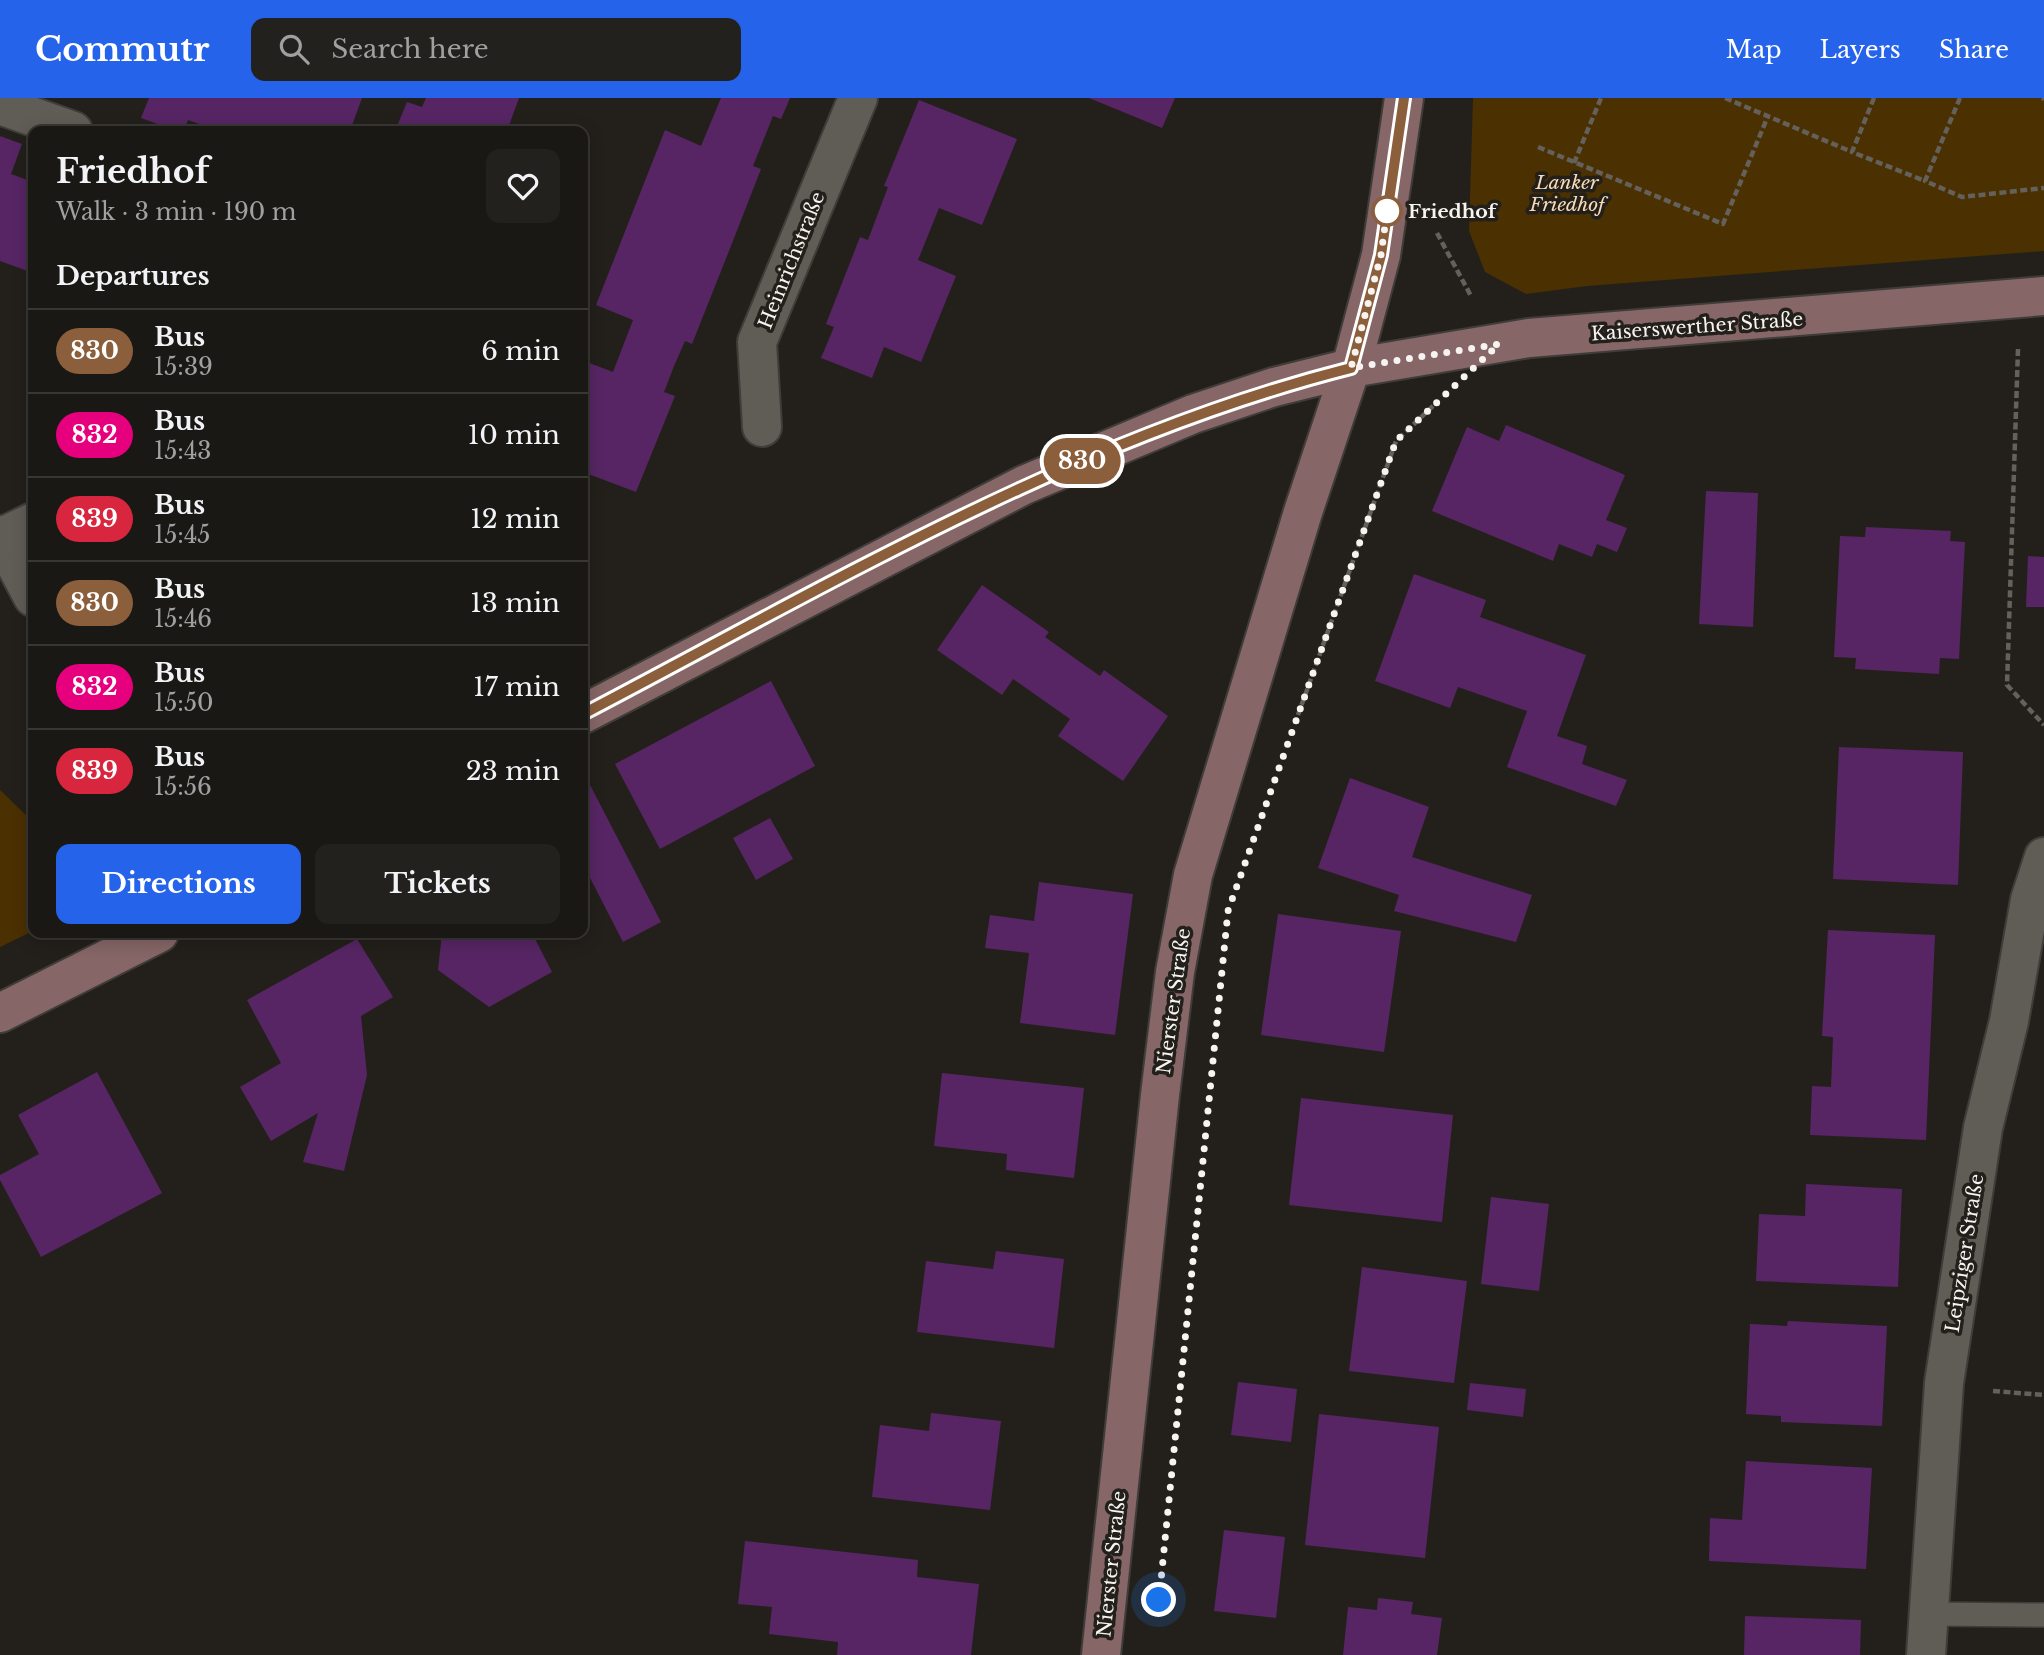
<!DOCTYPE html>
<html lang="en">
<head>
<meta charset="utf-8">
<style>
	body { margin:0; font-family:"Libre Baskerville",serif; background:#23211d; color:#f1f3f6; height:100vh; display:flex; flex-direction:column; font-size:26px; white-space:nowrap }
	* { box-sizing:border-box; margin:0 }
	p { font-size:23px; color:#9fa0a0 }
	.icon { flex:none; width:38px; height:38px; fill:none; stroke:currentColor; stroke-width:2; stroke-linecap:round; stroke-linejoin:round }
	.map { position:relative; flex:1; overflow:hidden }
	.side { position:absolute; left:28px; top:28px; width:560px; height:812px; display:flex; flex-direction:column; background:#1a1814; border-radius:14px; box-shadow:0 4px 18px #0003,0 0 0 2px #383734 }
	.side>* { flex:none }
	.badge { padding:0 14px; border-radius:23px; font-size:24px; line-height:46px }
	.you { position:absolute; width:35px; height:35px; margin:-18px; border:5px solid #fff; border-radius:50%; background:#1a73e8; box-shadow:0 0 0 10px #1a73e833 }
	.map>.badge { position:absolute; translate:-50% -50%; box-shadow:0 0 0 4px #fff }
	h2 { padding:0 28px; font-size:26px; line-height:63px }
	.round { display:grid; place-items:center; flex:none; width:74px; height:74px; border-radius:14px; background:#23211d }
	.overview { display:flex; align-items:center; justify-content:space-between; height:119px; padding:0 28px }
	h1 { font-size:33px; font-weight:800; line-height:52px }
	.button { display:flex; gap:14px; margin-top:auto; padding:14px 28px }
	.button a { flex:1; height:80px; border-radius:14px; background:#2563eb; color:#fff; font-size:28px; font-weight:800; line-height:80px; text-align:center }
	.button a+a { background:#23211d; color:#f1f3f6 }
	ul { padding:0; list-style:none }
	li { display:flex; align-items:center; gap:21px; height:84px; padding:0 28px; border-top:2px solid #383734 }
	li div { flex:1 }
	li b { display:block; font-size:26px }
	li em { font-style:normal }
	li .badge { min-width:77px; font-weight:700; text-align:center }
	header { display:flex; align-items:center; gap:42px; box-sizing:border-box; height:98px; padding:0 35px; background:#2563eb; color:#fff }
	header strong { font-size:33px }
	nav { display:flex; gap:38px; margin-inline-start:auto; font-size:24px }
	.search { width:490px; height:63px; background:#23211d; display:flex; align-items:center; gap:18px; box-sizing:border-box; padding:0 24px; border-radius:14px; color:#9fa0a0; font-size:26px }
	.map>svg:first-child { display:block }
	.green { fill:#4b3001 }
	.building { fill:#572564 }
	.lines { fill:none; stroke-linecap:round; stroke-linejoin:round }
	.lane-casing { stroke:#403c39; stroke-width:26 }
	.street-casing { stroke:#403c39; stroke-width:42 }
	.secondary-casing { stroke:#403c39; stroke-width:42 }
	.path { stroke:#64615c; stroke-width:4.5; stroke-dasharray:7 3.5; stroke-linecap:butt }
	.lane { stroke:#605c56; stroke-width:23 }
	.street { stroke:#605c56; stroke-width:38 }
	.secondary { stroke:#866667; stroke-width:38 }
	.line-casing { stroke:#fff; stroke-width:16 }
	.line { stroke:#8b5e3c; stroke-width:10 }
	.walk { stroke:#f6f3f0; stroke-width:7; stroke-dasharray:0 12.6 }
	.stop-dot { fill:#fff; stroke:#8b5e3c; stroke-width:3.5 }
	.labels { text-anchor:middle; stroke-width:7; stroke-linejoin:round; paint-order:stroke }
	.park-label { font-size:19px; font-style:italic; fill:#f8dbb6; stroke:#23201b }
	.stop-label { font-size:19px; font-weight:bold; fill:#f6f3f0; stroke:#23201b; text-anchor:start }
	.street-label { font-size:19px; fill:#f6f3f0; stroke:#23201b }
</style>
</head>
<body>
<header>
<strong>Commutr</strong>
<div class="search"><svg class="icon" aria-label="search" viewBox="0 0 24 24"><circle cx="10" cy="10" r="6"/><path d="M15 15l6 6"/></svg>Search here</div>
<nav><a>Map</a><a>Layers</a><a>Share</a></nav>
</header>
<div class="map">
<svg width="2044" height="1557" viewBox="0 0 2044 1557">
	<rect width="100%" height="100%" fill="#23201b"/>
	<g class="green">
		<path d="M1473,0h571v153l-457,35 -61,8 -41,-22 -16,-41z"/>
		<path d="M0,692l33,32v109l-33,16z"/>
	</g>
	<g class="building">
		<path d="M149,0h213l-12,33h-131l-31,-11 -4,11h-7l-36,-13z"/>
		<path d="M426,0h93l-12,33h-112l12,-29 15,5z"/>
		<path d="M721,0h69l-9,21 -8,-3 -20,50 8,3 -34,87 -35,88 -7,-3 -11,25 -10,26 11,4 -39,96 -53,-20v-108l1,-3 29,11 20,-52 -37,-15 69,-175 36,16z"/>
		<path d="M1089,0h86l-13,30z"/>
		<path d="M919,2l98,39 -35,86 -43,-17 -21,52 38,16 -35,86 -37,-15 -12,31 -51,-20 13,-31 -8,-3 34,-87 8,3 20,-53 -4,-1z"/>
		<path d="M0,38l22,8 -11,30 22,8v91l-33,-12z"/>
		<path d="M1506,327l119,50 -19,45 21,8 -10,24 -20,-8 -5,13 -33,-13 -6,17 -121,-50 35,-84 32,14z"/>
		<path d="M1706,393l52,2 -5,134 -54,-3z"/>
		<path d="M1866,429l85,4 -1,10 15,1 -6,117 -19,-1 -1,16 -84,-5 1,-11 -22,-1 6,-121 25,1z"/>
		<path d="M2028,458l16,1v50h-18z"/>
		<path d="M1414,476l72,26 -6,17 106,38 -29,81 30,10 -5,18 45,16 -11,26 -109,-39 20,-56 -69,-24 -8,21 -75,-27z"/>
		<path d="M982,487l67,47 -4,5 28,20 27,19 4,-6 64,46 -45,65 -65,-45 12,-17 -57,-40 -11,16 -65,-45z"/>
		<path d="M771,583l44,85 -155,83 -45,-85z"/>
		<path d="M1839,649l124,5 -5,133 -125,-6z"/>
		<path d="M1350,680l79,29 -17,50 120,38 -16,47 -122,-31 5,-16 -81,-27z"/>
		<path d="M588,683l73,141 -38,20 -37,-72 -3,2v-89z"/>
		<path d="M770,720l23,41 -37,21 -23,-42z"/>
		<path d="M1039,784l94,12 -18,141 -95,-12 9,-70 -44,-5 5,-33 44,6z"/>
		<path d="M1278,816l123,17 -17,121 -123,-17z"/>
		<path d="M1828,832l107,5 -9,205 -116,-5 2,-49 19,1 2,-50 -11,-1z"/>
		<path d="M442,835h90l20,39 -63,35 -51,-37z"/>
		<path d="M357,841l36,58 -32,19 6,59 -23,96 -41,-9 15,-49 -47,28 -31,-54 41,-24 -34,-63z"/>
		<path d="M97,974l65,121 -121,64 -41,-77v-5l39,-21 -21,-39z"/>
		<path d="M942,975l142,15 -10,90 -68,-8 1,-16 -73,-8z"/>
		<path d="M1301,1000l152,17 -11,107 -153,-17z"/>
		<path d="M1806,1086l96,5 -4,98 -142,-6 3,-67 46,2z"/>
		<path d="M1491,1099l58,7 -10,87 -58,-7z"/>
		<path d="M996,1153l68,8 -10,89 -137,-16 9,-71 67,8z"/>
		<path d="M1362,1169l105,14 -13,102 -105,-12z"/>
		<path d="M1788,1223l99,5 -5,100 -101,-4v-6l-35,-2 4,-90 37,2z"/>
		<path d="M1238,1284l59,7 -6,53 -60,-7z"/>
		<path d="M1470,1285l56,6 -3,28 -56,-7z"/>
		<path d="M931,1315l70,8 -11,89 -118,-13 8,-72 49,6z"/>
		<path d="M1319,1316l120,13 -14,131 -120,-13z"/>
		<path d="M1746,1363l126,7 -6,101 -157,-8 1,-43 32,2z"/>
		<path d="M1224,1432l61,7 -9,81 -62,-7z"/>
		<path d="M745,1443l173,19 -1,17 62,7 -8,71h-134l1,-13 -69,-8 3,-27 -34,-3z"/>
		<path d="M1378,1500l35,4 -2,12 31,4 -5,37h-94l5,-48 29,3z"/>
		<path d="M1745,1518l116,4 -1,35h-116z"/>
	</g>
	<g class="lines">
		<g class="lane-casing">
			<path id="lane" d="M1929,1516l115,1"/>
		</g>
		<g class="street-casing">
			<g id="street">
				<path d="M0,7l73,26"/>
				<path d="M762,329l-5,-85 101,-244"/>
				<path d="M0,437l33,62"/>
				<path d="M2,439l31,-15"/>
				<path d="M1926,1557l18,-272 39,-255 26,-107 21,-121 14,-43"/>
			</g>
		</g>
		<g class="secondary-casing">
			<g id="secondary">
				<path d="M583,616l441,-229 169,-71 81,-27 77,-19 178,-30 515,-42"/>
				<path d="M0,915l159,-80"/>
				<path d="M1101,1557l59,-560 15,-123 18,-97 110,-363 48,-144 30,-113 23,-157"/>
			</g>
		</g>
		<g class="path">
			<path d="M1725,0l127,54"/>
			<path d="M1874,0l-22,54 73,29"/>
			<path d="M1960,0l-35,83 37,16 82,-9"/>
			<path d="M2042,0l2,1"/>
			<path d="M1538,49l185,77 45,-108"/>
			<path d="M1574,65l27,-65"/>
			<path d="M1437,135l34,63"/>
			<path d="M2018,251l-11,336 37,40"/>
			<path d="M1298,617l98,-274 37,-35"/>
			<path d="M1993,1293l51,4"/>
		</g>
		<use href="#lane" class="lane"/>
		<use href="#street" class="street"/>
		<use href="#secondary" class="secondary"/>
	</g>
	<g class="lines">
		<g class="line-casing">
			<path id="line" d="M583,616c248,-130 495,-277 768,-346l30,-113 23,-157"/>
		</g>
		<use href="#line" class="line"/>
		<path class="walk" d="M1159,1502l69,-689 168,-470 103,-97 -148,24 30,-113 6,-44"/>
	</g>
	<circle class="stop-dot" cx="1387" cy="113" r="14"/>
	<g class="labels">
		<g class="park-label">
			<text x="1567" y="91">Lanker<tspan x="1567" dy="22">Friedhof</tspan></text>
		</g>
		<g class="stop-label">
			<text x="1408" y="120">Friedhof</text>
		</g>
		<g class="street-label">
			<text transform="translate(791 162) rotate(-68)" y="7">Heinrichstraße</text>
			<text transform="translate(1697 228) rotate(-4)" y="7">Kaiserswerther Straße</text>
			<text transform="translate(1173 903) rotate(-82)" y="7">Nierster Straße</text>
			<text transform="translate(1964 1155) rotate(-81)" y="7">Leipziger Straße</text>
			<text transform="translate(1111 1466) rotate(-84)" y="7">Nierster Straße</text>
		</g>
	</g>
</svg>
<div class="you" style="left:1159px;top:1502px"></div>
<b class="badge" style="left:1082px;top:363px;background:#8b5e3c;color:#fff">830</b>
<section class="side">
<div class="overview"><div><h1>Friedhof</h1><p>Walk · 3 min · 190 m</p></div><a class="round"><svg class="icon" aria-label="heart" viewBox="0 0 24 24"><path d="M12 20l-8-8c-3-5 5-10 8-4 3-6 11-1 8 4z"/></svg></a></div>
<h2>Departures</h2>
<ul>
<li><span class="badge" style="background:#8b5e3c;color:#fff">830</span><div><b>Bus</b><p>15:39</p></div><em>6 min</em></li>
<li><span class="badge" style="background:#e6007e;color:#fff">832</span><div><b>Bus</b><p>15:43</p></div><em>10 min</em></li>
<li><span class="badge" style="background:#d7263d;color:#fff">839</span><div><b>Bus</b><p>15:45</p></div><em>12 min</em></li>
<li><span class="badge" style="background:#8b5e3c;color:#fff">830</span><div><b>Bus</b><p>15:46</p></div><em>13 min</em></li>
<li><span class="badge" style="background:#e6007e;color:#fff">832</span><div><b>Bus</b><p>15:50</p></div><em>17 min</em></li>
<li><span class="badge" style="background:#d7263d;color:#fff">839</span><div><b>Bus</b><p>15:56</p></div><em>23 min</em></li>
</ul>
<div class="button"><a>Directions</a><a>Tickets</a></div>
</section>
</div>
</body>
</html>
